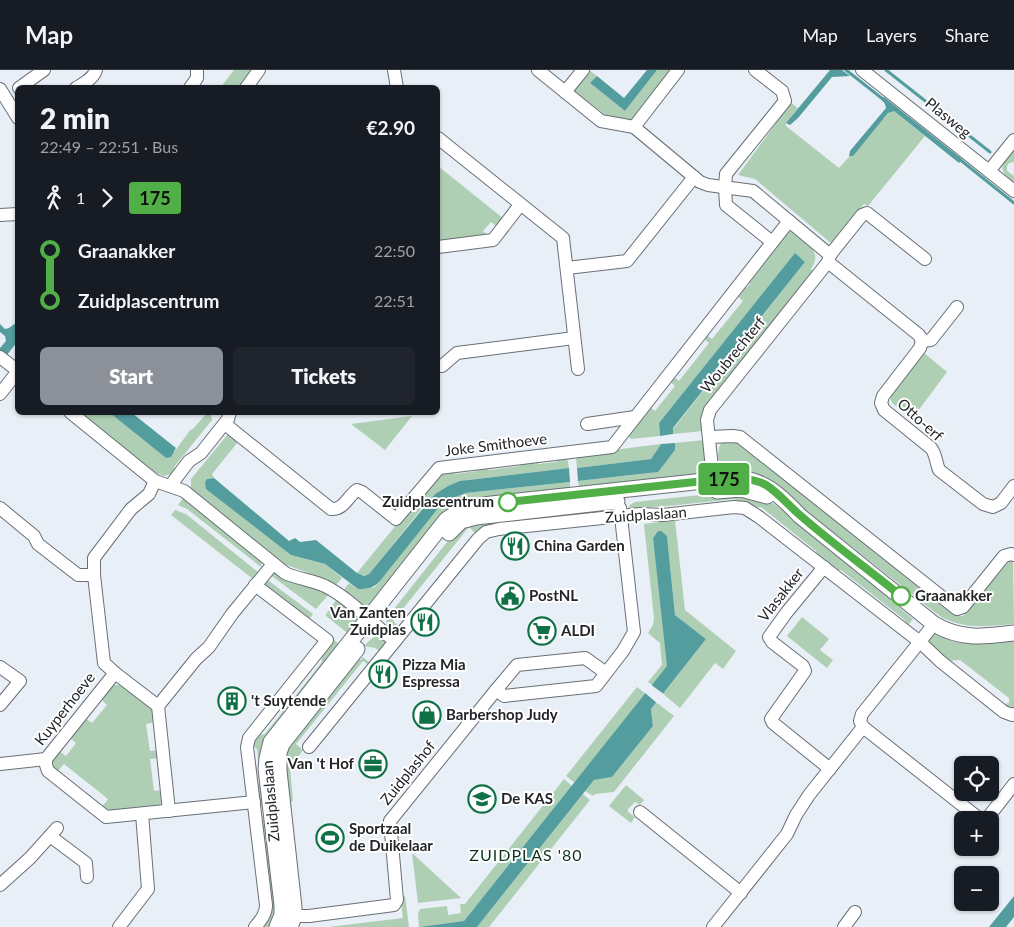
<!DOCTYPE html>
<html lang="en">
<head>
<meta charset="utf-8">
<style>
	body { margin:0; font-family:Lato,sans-serif; background:#20242c; color:#f1f3f6; height:100vh; display:flex; flex-direction:column; font-size:19px; white-space:nowrap }
	* { box-sizing:border-box; margin:0 }
	p { font-size:16px; color:#9ea1a6 }
	.icon { flex:none; width:28px; height:28px; fill:none; stroke:currentColor; stroke-width:2; stroke-linecap:round; stroke-linejoin:round }
	.map { position:relative; flex:1; overflow:hidden }
	.details { position:absolute; left:15px; top:15px; width:425px; height:330px; display:flex; flex-direction:column; background:#171b24; border-radius:8px; box-shadow:0 1px 4px #0004 }
	.details>* { flex:none }
	.badge { padding:0 10px; border-radius:4px; font-size:18px; line-height:32px }
	.controls { position:absolute; left:954px; top:686px; display:grid; gap:10px }
	.controls a { display:grid; place-items:center; width:45px; height:45px; border-radius:8px; background:#171b24; box-shadow:0 1px 4px #0004; font-size:25px }
	.map>.badge { position:absolute; translate:-50% -50%; box-shadow:0 0 0 2px #fff }
	.legs { display:flex; align-items:center; gap:8px; height:55px; padding:0 25px; font-size:16px }
	.legs p { margin-inline-start:auto }
	.headline { display:flex; align-items:center; justify-content:space-between; height:85px; padding:0 25px }
	h1 { font-size:28px; font-weight:800; line-height:38px }
	.button { display:flex; gap:10px; margin-top:auto; padding:10px 25px }
	.button a { flex:1; height:58px; border-radius:8px; background:#8c9099; color:#fff; font-size:20px; font-weight:800; line-height:58px; text-align:center }
	.button a+a { background:#20242c; color:#f1f3f6 }
	ul { padding:0 25px; list-style:none }
	li { display:flex; align-items:center; gap:18px; height:50px; font-size:19px }
	li i { display:grid; place-items:center; width:8px; height:100%; margin:0 6px; background:currentColor }
	li i::after { content:''; width:12px; height:12px; margin:-6px; border:4px solid; border-radius:50%; background:#171b24 }
	li p { margin-inline-start:auto }
	li:first-child i { background:linear-gradient(#0000 50%,currentColor 0) }
	li:last-child i { background:linear-gradient(currentColor 50%,#0000 0) }
	header { display:flex; align-items:center; gap:30px; box-sizing:border-box; height:70px; padding:0 25px; background:#171b24; border-bottom:1px solid #363941 }
	header strong { font-size:24px }
	nav { display:flex; gap:28px; margin-inline-start:auto; font-size:18px }
	.map>svg:first-child { display:block }
	.green { fill:#afcfb4 }
	.water { fill:#549d9f }
	.pier { fill:#e9eff7 }
	.lines { fill:none; stroke-linecap:round; stroke-linejoin:round }
	.stream { stroke:#549d9f; stroke-width:3 }
	.minor-casing { stroke:#696f76; stroke-width:14 }
	.tertiary-casing { stroke:#696f76; stroke-width:17 }
	.minor { stroke:#fff; stroke-width:12 }
	.tertiary { stroke:#fff; stroke-width:15 }
	.line-1-casing { stroke:#fff; stroke-width:11 }
	.line-1 { stroke:#50af46; stroke-width:8 }
	.stop-1-dot { fill:#fff; stroke:#50af46; stroke-width:2.5 }
	.labels { text-anchor:middle; stroke-width:4; stroke-linejoin:round; paint-order:stroke }
	.street-label { font-size:15px; fill:#232528; stroke:#fff }
	.stop-label { font-size:15px; font-weight:bold; fill:#232528; stroke:#fff; text-anchor:end }
	.poi-label { font-size:15px; font-weight:bold; fill:#232528; stroke:#fff; text-anchor:start }
	.neighbourhood-label { font-size:16px; letter-spacing:1px; fill:#0a3520; stroke:#fff }
</style>
</head>
<body>
<header>
<strong>Map</strong>
<nav><a>Map</a><a>Layers</a><a>Share</a></nav>
</header>
<div class="map">
<svg width="1014" height="857" viewBox="0 0 1014 857">
	<rect width="100%" height="100%" fill="#e9eff7"/>
	<g class="green">
		<path d="M234,0h21l-14,17 -21,1z"/>
		<path d="M589,0l8,6 -6,8 34,27 32,-41h13l-40,51 -22,-4 -35,-27z"/>
		<path d="M791,33l7,5 -12,15v3l53,42 51,-57h4l31,25 -57,70 -4,-2 -32,40 -77,-65 -17,-4z"/>
		<path d="M1014,76v16l-5,1 -2,3v5l7,5v8c-18,-15 -12,-21 0,-38z"/>
		<path d="M438,96l66,53 -6,8 -7,-5 -8,9 7,6 -52,6z"/>
		<path d="M791,161c14,12 33,19 20,38l3,3 -111,159 -30,3v-5l132,-167 -10,-8 -136,169 1,13 -29,3 -5,-6 22,-28 7,6 20,-25 -7,-6 4,-5 7,6 30,-38 -7,-5 3,-4 7,5 31,-38 -7,-6 7,-9 3,2 4,-4 -3,-3 39,-49z"/>
		<path d="M923,282l24,20 -35,47 -20,-16 -2,-7z"/>
		<path d="M77,343h33l56,45 9,-7 16,-22 1,1 15,-17 4,2 1,5 -38,47 3,3 -2,3 -11,3 -11,-4z"/>
		<path d="M412,346l-27,34 -34,-26z"/>
		<path d="M228,364l10,8 -26,32 2,4 -7,1 84,76 34,9 17,14 -6,7 -11,-6 -41,-15 -95,-75 2,-3v-7z"/>
		<path d="M704,370l3,31 -2,3 -125,17 -2,-10 72,-8 4,-1 21,-22v-7z"/>
		<path d="M733,371l8,3 217,172h5l50,-59 1,67c-27,2 -47,6 -73,-7l-164,-129 -51,-13c-8,-8 -11,-24 -4,-33z"/>
		<path d="M661,374l-10,15 -74,9 -1,-11 29,-6z"/>
		<path d="M567,387l2,11 -102,12 -19,6 -13,8 -11,12 -55,68 -6,2 -6,-3 80,-98 13,-5 5,4 22,-3 3,-4 4,-1 5,4 31,-4 3,-4 12,-1 4,3 17,-2 4,-4z"/>
		<path d="M570,412v6l-54,5v2l-39,8 -109,105 -5,-1 -20,-16 6,-8 9,6 17,-2 65,-81 8,-6 18,-7z"/>
		<path d="M728,422l39,8 9,5 116,92 -2,3 23,19 -7,9 -1,-8 -64,-50 -6,1 -17,-14 -2,-6 -55,-44 -5,1 -22,-9 -75,8c-8,-1 -22,3 -32,4l3,-6 5,-3z"/>
		<path d="M183,428l79,63 -1,6 -74,-58 -9,-4z"/>
		<path d="M175,440l11,4 72,58 -5,7 -82,-64z"/>
		<path d="M564,443v5l-87,17 -8,-8 -76,94 7,7 -6,5 -6,-2 -2,-12 69,-87 11,-8z"/>
		<path d="M675,450l10,90 51,41 -13,18 -8,-6 -35,45 -17,-14 43,-55 -31,-24 -8,-79 -9,-5 -5,7 15,128 -16,19 -4,-3 14,-17 -2,-22 -12,-10 5,-8 1,-7 -10,-94z"/>
		<path d="M277,502l53,21 -14,16 -47,-35z"/>
		<path d="M265,508l48,36 -4,6 -47,-38z"/>
		<path d="M337,529l20,17 1,6 -8,13 -24,-19v-2z"/>
		<path d="M802,547l27,22 -9,11 13,10 -6,8 -40,-32z"/>
		<path d="M935,562c23,18 53,10 79,7v69h-6l-4,-4 5,-1v-5l-49,-38 -12,1 -21,-17 2,-9z"/>
		<path d="M376,566l8,4 2,4 -5,8 -6,-4 -11,-2 7,-7z"/>
		<path d="M334,570l8,6 -66,83 -8,77 -8,1 -2,-22 3,-4 -4,-32 -4,-4 5,-10 7,-1 19,-24 -1,-4 3,2 36,-46 -1,-6z"/>
		<path d="M356,587l5,3 2,-3 8,7 -1,2 -7,-5 -67,83 7,6 -13,18 3,33 -8,3 -3,-48z"/>
		<path d="M111,615h10l33,26 1,11 -9,2 4,27 8,-1 1,8 -9,1 4,32 9,-1 1,9 -9,11 -42,4 -12,-6 7,-9 -44,-35 -7,8 -4,-3 -1,-9 7,-9 7,5 10,-13 -7,-6 16,-19 7,5 15,-18 -6,-6z"/>
		<path d="M637,617l9,7 -71,89 -9,-7z"/>
		<path d="M656,632l18,14 -60,76 -19,2 -2,2 -8,-5 9,-11 18,-3 41,-51 -2,-17z"/>
		<path d="M564,709l8,7 -108,135 -45,6 -1,-14 2,-4 27,-3 1,9 13,-2 -1,-9h5z"/>
		<path d="M626,715l18,15 -4,5 -5,-3 -7,7v3l7,5 -4,6 -22,-17z"/>
		<path d="M583,724l7,6 -101,127h-12z"/>
		<path d="M270,750l9,80 -6,27h-11v-106z"/>
		<path d="M412,783l49,45 -43,5z"/>
		<path d="M400,825l5,1 4,31h-81l75,-9z"/>
	</g>
	<g class="water">
		<path d="M647,0h10l-32,41 -35,-28 7,-7 27,22z"/>
		<path d="M830,0h12l8,6 -18,1 -34,41 -8,7 -4,-2z"/>
		<path d="M884,27l78,62 -3,4 -65,-52 -6,2 -35,43h-4l1,-5 36,-43 -1,-4 -4,-5z"/>
		<path d="M795,183l10,9 -132,166v6l-13,2 -1,-13z"/>
		<path d="M17,252v20l-17,22v-16l6,-7 -1,-5 -5,-4v-8l5,5 4,-1z"/>
		<path d="M110,343h22l44,35 -5,9 -5,1z"/>
		<path d="M675,373v7l-17,22 -80,9 -1,-13 74,-9 10,-15z"/>
		<path d="M569,398l1,14 -104,11 -18,7 -8,6 -60,75c-6,7 -13,8 -22,8l-33,-25 -34,-9 -85,-66 -1,-7 2,-3 7,-1 75,63 6,-3 5,4 16,-2 41,33 7,3 5,-2 66,-80 13,-8 12,-5z"/>
		<path d="M658,461h3l6,5 8,79 31,24 -55,70 2,17 -41,51 -18,3 -117,147h-58l45,-6 203,-255 -14,-128z"/>
		<path d="M1014,826v21l-8,10h-17z"/>
	</g>
	<path class="pier" d="M650,614l15,11 -7,9 -14,-12z"/>
	<g class="lines">
		<g class="stream">
			<path d="M846,0l38,30"/>
			<path d="M886,0l104,82"/>
			<path d="M958,88l56,45"/>
		</g>
		<g class="minor-casing">
			<g id="minor">
				<path d="M394,0l3,18"/>
				<path d="M538,0l63,51 33,6 66,55 8,3 45,6 77,64 -2,7 -118,148 -3,10 7,68"/>
				<path d="M755,0l27,21 3,10 -59,73 -1,13 1,18 46,37"/>
				<path d="M862,0l152,121"/>
				<path d="M19,18l25,-18"/>
				<path d="M76,18c8,-5 17,-9 20,-18"/>
				<path d="M190,18l7,-10v-8"/>
				<path d="M246,18l13,-18"/>
				<path d="M0,19l18,29"/>
				<path d="M565,22l18,-22"/>
				<path d="M634,57l44,-57"/>
				<path d="M438,68l125,100 15,131"/>
				<path d="M989,101l25,-31"/>
				<path d="M0,145l18,-1"/>
				<path d="M438,177l55,-7 27,-35"/>
				<path d="M830,185l32,-40 5,-2 58,46"/>
				<path d="M828,192l91,73 3,6 -2,7 -37,48 -2,7 3,7 47,38c5,6 5,15 8,22l44,34 10,3 8,-4 13,-17"/>
				<path d="M567,198l60,-7 67,-84"/>
				<path d="M922,271l9,-1 26,-33"/>
				<path d="M0,287l18,14"/>
				<path d="M438,296h4l15,-13 117,-15"/>
				<path d="M0,324l18,-23"/>
				<path d="M70,342l85,69 29,10 101,82c13,6 27,7 40,13 26,13 47,38 70,55"/>
				<path d="M225,354l106,85c13,1 17,-13 26,-19l5,2 34,27 43,-51 173,-21 177,-226"/>
				<path d="M587,354l48,-7"/>
				<path d="M709,367l24,-1 7,1 217,172 6,-2 41,-51 7,-2 3,1"/>
				<path d="M170,416l19,-25 12,-8 27,-34 2,-7"/>
				<path d="M0,438l34,28 4,8 40,31h16"/>
				<path d="M824,497l-37,45 -18,25 3,5 31,24 2,5 -34,48 2,4 57,46"/>
				<path d="M0,597l20,14 -20,24"/>
				<path d="M115,603l-11,-10 -10,-88v-17l37,-49 18,-15 6,-13"/>
				<path d="M496,620l21,-25 68,-7 21,15"/>
				<path d="M158,636l-43,-33 -69,86v6l2,6 58,46 148,-15"/>
				<path d="M863,657l118,93"/>
				<path d="M309,677l169,-208 8,-7 13,-3 122,-13 19,-2 23,1 71,-8 11,1 14,9 161,125 20,19 64,51 8,3 2,-1"/>
				<path d="M0,694l46,-5"/>
				<path d="M169,741l-11,-105 38,-47 13,-12 23,-33 41,-50"/>
				<path d="M640,742l101,81"/>
				<path d="M986,750l28,-36"/>
				<path d="M50,766l36,27 1,14"/>
				<path d="M0,815l30,-27 27,-30"/>
				<path d="M285,846h24l85,-11 3,-5 -7,-79 106,-131 8,6 92,-10 27,-35 11,-19 -14,-124"/>
				<path d="M119,857l29,-38 -6,-75"/>
				<path d="M255,857c6,-7 11,-13 11,-22l-19,-158 2,-9 78,-98 -72,-55"/>
				<path d="M713,857l74,-93 9,-19 13,-20 54,-68 -3,-6 2,-7 72,-90"/>
				<path d="M844,857l11,-15"/>
			</g>
		</g>
		<g class="tertiary-casing">
			<g id="tertiary">
				<path d="M717,421l24,-2 26,7"/>
				<path d="M449,463l12,-12 15,-4 141,-16"/>
				<path d="M277,857l5,-12v-10l-16,-136 1,-11 4,-16 175,-222c20,-15 39,-15 62,-18l224,-24c30,-1 49,18 68,38l134,108c27,16 50,13 80,9"/>
				<path d="M290,857l4,-10v-10l-15,-136v-18l3,-9 75,-95"/>
			</g>
		</g>
		<use href="#minor" class="minor"/>
		<use href="#tertiary" class="tertiary"/>
	</g>
	<g class="lines">
		<g class="line-1-casing">
			<path id="line-1" d="M508,432l224,-24c12,0 23,1 34,7 13,8 23,21 35,31 32,28 67,53 100,80"/>
		</g>
		<use href="#line-1" class="line-1"/>
	</g>
	<defs>
		<g id="restaurant-ring" transform="scale(1.4375)"><circle r="9.5" fill="#fff" stroke="#117146" stroke-width="1.5"/><path d="M-5-6h1v4h1v-4h1v4h1v-4h1v5L-1.5 .5V6h-2V.5L-5-1ZM5-6V6H3V1.5H1.5Q1.5-4 5-6Z" fill="#117146"/></g>
		<g id="civic-ring" transform="scale(1.4375)"><circle r="9.5" fill="#fff" stroke="#117146" stroke-width="1.5"/><path d="M-.6-6.5H3V-4.5H.6V-3L4-1V1h2V6H-6V1h2V-1L-.6-3ZM-1.2 2.5V6h2.4V2.5Z" fill="#117146"/></g>
		<g id="supermarket-ring" transform="scale(1.4375)"><circle r="9.5" fill="#fff" stroke="#117146" stroke-width="1.5"/><path d="M-6-5.5h2.5l.6 2H6L4.5 2H-2.5L-4.4-4H-6ZM-1.5 3.2a1.3 1.3 0 1 0 .1 0ZM3 3.2a1.3 1.3 0 1 0 .1 0Z" fill="#117146"/></g>
		<g id="building-ring" transform="scale(1.4375)"><circle r="9.5" fill="#fff" stroke="#117146" stroke-width="1.5"/><path d="M-4-6H4V6H1V3H-1V6H-4ZM-2.5-4.3h1.7v1.8h-1.7ZM.8-4.3h1.7v1.8H.8ZM-2.5-1h1.7V.8h-1.7ZM.8-1h1.7V.8H.8Z" fill="#117146"/></g>
		<g id="shop-ring" transform="scale(1.4375)"><circle r="9.5" fill="#fff" stroke="#117146" stroke-width="1.5"/><path d="M-5-2.5h2.3a2.7 3.5 0 0 1 5.4 0H5L5.5 6h-11ZM-1.5-2.5h3a1.5 2.3 0 0 0-3 0Z" fill="#117146"/></g>
		<g id="office-ring" transform="scale(1.4375)"><circle r="9.5" fill="#fff" stroke="#117146" stroke-width="1.5"/><path d="M-6-3h4V-5.5h4V-3h4V5H-6ZM-1-4.5V-3h2v-1.5ZM-6 0V1H6V0Z" fill="#117146"/></g>
		<g id="school-ring" transform="scale(1.4375)"><circle r="9.5" fill="#fff" stroke="#117146" stroke-width="1.5"/><path d="M0-5L7-2L0 1L-7-2ZM-4 1L0 2.5L4 1V4Q0 6-4 4Z" fill="#117146"/></g>
		<g id="stadium-ring" transform="scale(1.4375)"><circle r="9.5" fill="#fff" stroke="#117146" stroke-width="1.5"/><path d="M0-5a6.5 5 0 1 0 0 10a6.5 5 0 1 0 0-10ZM-3.5-1.8h7v3.6h-7Z" fill="#117146"/></g>
	</defs>
	<g fill-rule="evenodd">
		<use href="#restaurant-ring" x="515" y="476"/>
		<use href="#civic-ring" x="510" y="526"/>
		<use href="#restaurant-ring" x="425" y="552"/>
		<use href="#supermarket-ring" x="542" y="561"/>
		<use href="#restaurant-ring" x="383" y="604"/>
		<use href="#building-ring" x="232" y="631"/>
		<use href="#shop-ring" x="427" y="645"/>
		<use href="#office-ring" x="373" y="694"/>
		<use href="#school-ring" x="482" y="729"/>
		<use href="#stadium-ring" x="330" y="768"/>
	</g>
	<g class="stop-1-dot">
		<circle cx="508" cy="432" r="9"/>
		<circle cx="901" cy="526" r="9"/>
	</g>
	<g class="labels">
		<g class="street-label">
			<text transform="translate(948 48) rotate(39)" y="5">Plasweg</text>
			<text transform="translate(733 285) rotate(-51)" y="5">Woubrechterf</text>
			<text transform="translate(920 350) rotate(42)" y="5">Otto-erf</text>
			<text transform="translate(496 375) rotate(-7)" y="5">Joke Smithoeve</text>
			<text transform="translate(646 445) rotate(-4)" y="5">Zuidplaslaan</text>
			<text transform="translate(781 525) rotate(-52)" y="5">Vlasakker</text>
			<text transform="translate(65 639) rotate(-52)" y="5">Kuyperhoeve</text>
			<text transform="translate(408 703) rotate(-51)" y="5">Zuidplashof</text>
			<text transform="translate(271 731) rotate(-95)" y="5">Zuidplaslaan</text>
		</g>
		<g class="stop-label">
			<text x="494" y="437">Zuidplascentrum</text>
			<text x="915" y="531" text-anchor="start">Graanakker</text>
		</g>
		<g class="poi-label">
			<text x="534" y="481">China Garden</text>
			<text x="529" y="531">PostNL</text>
			<text x="406" y="548" text-anchor="end">Van Zanten<tspan x="406" dy="17">Zuidplas</tspan></text>
			<text x="561" y="566">ALDI</text>
			<text x="402" y="600">Pizza Mia<tspan x="402" dy="17">Espressa</tspan></text>
			<text x="251" y="636">'t Suytende</text>
			<text x="446" y="650">Barbershop Judy</text>
			<text x="354" y="699" text-anchor="end">Van 't Hof</text>
			<text x="501" y="734">De KAS</text>
			<text x="349" y="764">Sportzaal<tspan x="349" dy="17">de Duikelaar</tspan></text>
		</g>
		<g class="neighbourhood-label">
			<text x="526" y="791">ZUIDPLAS '80</text>
		</g>
	</g>
</svg>
<div class="controls">
<a><svg class="icon" aria-label="locate" viewBox="0 0 24 24"><circle cx="12" cy="12" r="6"/><path d="M12 2v4M12 18v4M2 12h4M18 12h4"/></svg></a>
<a>+</a>
<a>−</a>
</div>
<b class="badge" style="left:724px;top:409px;background:#50af46;color:#111">175</b>
<section class="details">
<div class="headline"><div><h1>2 min</h1><p>22:49 – 22:51 · Bus</p></div><b>€2.90</b></div>
<div class="legs"><svg class="icon" aria-label="walk" viewBox="0 0 24 24"><circle cx="13" cy="4" r="2"/><path d="M13 8l-2 6 4 7M11 14l-3 7M7 12l3-4h3l4 4"/></svg>1<svg class="icon" aria-label="forward" viewBox="0 0 24 24"><path d="M9 5l7 7-7 7"/></svg><b class="badge" style="background:#50af46;color:#111">175</b></div>
<ul>
<li><i style="color:#50af46"></i><b>Graanakker</b><p>22:50</p></li>
<li><i style="color:#50af46"></i><b>Zuidplascentrum</b><p>22:51</p></li>
</ul>
<div class="button"><a>Start</a><a>Tickets</a></div>
</section>
</div>
</body>
</html>
